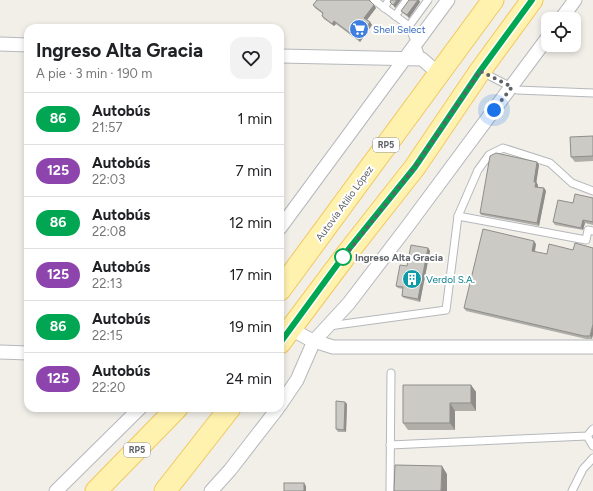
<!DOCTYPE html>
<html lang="es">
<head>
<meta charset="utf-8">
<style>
	body { margin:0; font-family:Figtree,sans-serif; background:#f2f2f2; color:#202124; height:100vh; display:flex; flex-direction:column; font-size:15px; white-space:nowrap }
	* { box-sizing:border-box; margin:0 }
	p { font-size:13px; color:#757577 }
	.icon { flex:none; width:22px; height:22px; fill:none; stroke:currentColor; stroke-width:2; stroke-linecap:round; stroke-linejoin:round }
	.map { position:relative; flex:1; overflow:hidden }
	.drawer { position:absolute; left:24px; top:24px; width:260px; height:388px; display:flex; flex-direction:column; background:#fff; border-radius:12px; box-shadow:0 2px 6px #0003 }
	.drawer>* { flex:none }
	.badge { padding:0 8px; border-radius:13px; font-size:14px; line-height:26px }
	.buttons { position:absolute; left:541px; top:12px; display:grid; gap:8px }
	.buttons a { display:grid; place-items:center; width:40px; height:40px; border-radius:8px; background:#fff; box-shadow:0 2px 6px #0003; font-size:20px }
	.you { position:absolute; width:20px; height:20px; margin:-10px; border:3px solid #fff; border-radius:50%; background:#1a73e8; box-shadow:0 0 0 6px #1a73e833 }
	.map>.badge { position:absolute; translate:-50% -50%; box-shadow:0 0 0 2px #fff }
	.round { display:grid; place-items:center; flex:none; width:42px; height:42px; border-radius:12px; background:#f2f2f2 }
	.headline { display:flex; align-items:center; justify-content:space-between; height:68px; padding:0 12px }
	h1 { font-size:19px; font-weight:700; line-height:30px }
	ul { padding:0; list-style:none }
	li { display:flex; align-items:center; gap:12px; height:52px; padding:0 12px; border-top:1px solid #e0e0e0 }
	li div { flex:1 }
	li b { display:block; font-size:15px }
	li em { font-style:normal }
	li .badge { min-width:44px; font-weight:700; text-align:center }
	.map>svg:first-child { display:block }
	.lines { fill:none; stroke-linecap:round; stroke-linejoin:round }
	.service-casing { stroke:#b5b8bc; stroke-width:9 }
	.minor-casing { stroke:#b5b8bc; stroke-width:15 }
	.primary-casing { stroke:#f2c960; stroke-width:23 }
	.service { stroke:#fff; stroke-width:7 }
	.minor { stroke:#fff; stroke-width:13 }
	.primary { stroke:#fff2af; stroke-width:21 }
	.wall { fill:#afaea9 }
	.shaded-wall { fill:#8f8d8a }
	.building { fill:#cccac5; stroke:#8f8d8a }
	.line-casing { stroke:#fff; stroke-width:9 }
	.line { stroke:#00a651; stroke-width:6 }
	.walk { stroke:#5f6368; stroke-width:4; stroke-dasharray:0 7.2 }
	.stop-dot { fill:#fff; stroke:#00a651; stroke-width:2 }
	.labels { text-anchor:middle; stroke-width:4; stroke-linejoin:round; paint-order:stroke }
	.shield { fill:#fff; stroke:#8f9295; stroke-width:1 }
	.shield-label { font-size:9px; font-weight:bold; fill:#5f6368 }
	.shop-label { font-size:10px; fill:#366cbe; stroke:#fff; text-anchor:start }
	.street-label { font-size:10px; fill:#5f6368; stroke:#fff }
	.stop-label { font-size:10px; font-weight:bold; fill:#5f6368; stroke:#fff; text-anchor:start }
	.culture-label { font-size:10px; fill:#0d838f; stroke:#fff; text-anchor:start }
</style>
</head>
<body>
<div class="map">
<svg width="593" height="491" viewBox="0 0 593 491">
	<rect width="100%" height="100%" fill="#f1efe8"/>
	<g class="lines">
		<g class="service-casing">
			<g id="service">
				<path d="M374,0l35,26"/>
				<path d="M384,8l5,-8"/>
				<path d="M395,16l12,-16"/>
				<path d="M422,59l-13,-33 19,-26"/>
				<path d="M482,72l35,18 76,3"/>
				<path d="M458,216l128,24 2,-10 5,1"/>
				<path d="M329,326l117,-16 12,-94 20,-46 11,-15 14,-7 47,15 22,20 21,8"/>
				<path d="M587,436l6,10"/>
				<path d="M390,445l197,-9 6,-7"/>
				<path d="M390,491l1,-118"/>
				<path d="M572,491l11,-22 10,-11"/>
			</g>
		</g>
		<g class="minor-casing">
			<g id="minor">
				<path d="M561,19l14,-19"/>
				<path d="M0,44l28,1"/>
				<path d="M280,56l142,3 17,15"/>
				<path d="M280,228l168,-228"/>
				<path d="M291,329l20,11 22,7h260"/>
				<path d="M0,352l28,1"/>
				<path d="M280,405l17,-25 17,-39 35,-38 58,-76 141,-190"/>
				<path d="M56,491l84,-83"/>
				<path d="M211,491l19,-21 48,-62"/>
			</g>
		</g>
		<g class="primary-casing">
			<g id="primary">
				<path d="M280,290l213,-290"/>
				<path d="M280,343l69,-92 66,-84 65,-96 52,-71"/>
				<path d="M96,491l81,-83"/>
				<path d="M165,491l65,-83"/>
			</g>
		</g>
		<use href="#service" class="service"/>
		<use href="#minor" class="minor"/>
		<use href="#primary" class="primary"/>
	</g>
	<g class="wall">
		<path d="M317,0h53v1l6,7 -9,12 3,2 2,3 -12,17 -24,-18 -2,2 -10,-7 -2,-3 1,-2 -8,-6 -2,-3z"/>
		<path d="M409,0h10l1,2 -11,16 -6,-5 -2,-2z"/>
		<path d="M593,136v25l-18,1 -4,-5z"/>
		<path d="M537,162l2,3 -3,17 2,3v2l6,1 2,3 -7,35 -58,-11 -1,-2z"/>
		<path d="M593,198v27l-8,-2 -2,7 -28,-5 -2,-3 20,-19z"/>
		<path d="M536,244l-1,8 57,87h-6l-120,-28 -2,-3z"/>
		<path d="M428,248l2,3 -10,51 -16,-4 -2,-2 1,-7 -5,-1 -2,-2 11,-20z"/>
		<path d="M471,385l5,7v19h-21v19h-47l-5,-7z"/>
		<path d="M345,402l2,2 -1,28h-8l-2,-3z"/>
	</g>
	<g class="shaded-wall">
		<path d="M397,0h4l-6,8 -2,-3z"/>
		<path d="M418,0h1l1,2 -11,16 -2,-3z"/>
		<path d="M374,5l2,3 -10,13 -2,-3z"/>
		<path d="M334,21l2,3 -2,2 -2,-2z"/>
		<path d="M370,22l2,3 -12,17 -2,-3z"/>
		<path d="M537,162l2,3 -3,20 -2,-3z"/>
		<path d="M536,182l2,3 -1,5 -2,-3z"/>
		<path d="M544,188l2,3 -7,35 -2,-3z"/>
		<path d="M583,220l2,3 -2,7 -2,-2z"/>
		<path d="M534,241l2,3 -2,10 -2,-3z"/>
		<path d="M428,248l2,3 -10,51 -2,-3z"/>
		<path d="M593,324v11l-1,4 -2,-3z"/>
		<path d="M471,385l5,7v19l-5,-8z"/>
		<path d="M345,402l2,2 -1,28 -2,-2z"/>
		<path d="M450,403l5,8v19l-5,-7z"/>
		<path d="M442,466l5,8v17h-6z"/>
		<path d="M304,483l2,3v5h-2z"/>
	</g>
	<g class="building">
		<path d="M317,0h52l5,5 -10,13 6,4 -12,17 -24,-18 -2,3 -10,-8 1,-3 -10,-8z"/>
		<path d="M391,0h6l-4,5 -3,-3z"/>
		<path d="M409,0h9l-11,15 -6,-4z"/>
		<path d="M593,136v20l-22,1 -1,-20z"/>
		<path d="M496,153l41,9 -3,20h2l-1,5 9,1 -7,35 -57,-10 10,-57z"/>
		<path d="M575,194l18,4v24l-10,-2 -2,8 -28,-6 5,-22 15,3z"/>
		<path d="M483,229l51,12 -2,10 15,3 2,-10 24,6 2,-7 18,5v76l-3,12h-6l-120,-28z"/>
		<path d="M411,245l17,3 -10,51 -16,-3 1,-9 -7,-1 4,-21 7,1z"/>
		<path d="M403,385h68v18h-21v20h-47z"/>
		<path d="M336,401l9,1 -1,28 -8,-1z"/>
		<path d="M395,465l47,1 -1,25h-47z"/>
		<rect x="284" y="483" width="20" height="8"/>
	</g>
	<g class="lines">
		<g class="line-casing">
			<path id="line" d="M280,343l68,-93 67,-83 65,-96 52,-71"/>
		</g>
		<use href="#line" class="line"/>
		<path class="walk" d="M343,257l-3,5 75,-95 65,-96 32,16 -18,23"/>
	</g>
	<defs>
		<g id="supermarket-disc" transform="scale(1)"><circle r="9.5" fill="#3f7fe0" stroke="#fff"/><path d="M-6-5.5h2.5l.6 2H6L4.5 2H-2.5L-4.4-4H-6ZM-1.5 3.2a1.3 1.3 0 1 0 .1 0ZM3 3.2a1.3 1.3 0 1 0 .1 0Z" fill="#fff"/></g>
		<g id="building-disc" transform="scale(1)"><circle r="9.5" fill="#0f9aa8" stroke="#fff"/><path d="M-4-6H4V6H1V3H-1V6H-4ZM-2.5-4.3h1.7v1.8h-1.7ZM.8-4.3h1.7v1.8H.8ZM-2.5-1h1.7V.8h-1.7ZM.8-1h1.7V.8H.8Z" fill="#fff"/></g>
	</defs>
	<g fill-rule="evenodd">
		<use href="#supermarket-disc" x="359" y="29"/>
		<use href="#building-disc" x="412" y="279"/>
	</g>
	<circle class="stop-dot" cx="343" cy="257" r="8"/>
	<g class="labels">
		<g class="shield">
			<rect x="373" y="138" width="26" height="14" rx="3"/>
			<rect x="124" y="443" width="26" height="14" rx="3"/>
		</g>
		<g class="shield-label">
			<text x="386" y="148">RP5</text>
			<text x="137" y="453">RP5</text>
		</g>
		<g class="shop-label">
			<text x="373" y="33">Shell Select</text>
		</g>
		<g class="street-label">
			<text transform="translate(344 203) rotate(-54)" y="4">Autovía Atilio López</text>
		</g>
		<g class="stop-label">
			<text x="355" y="261">Ingreso Alta Gracia</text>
		</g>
		<g class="culture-label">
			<text x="426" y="283">Verdol S.A.</text>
		</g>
	</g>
</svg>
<div class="buttons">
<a><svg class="icon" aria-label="locate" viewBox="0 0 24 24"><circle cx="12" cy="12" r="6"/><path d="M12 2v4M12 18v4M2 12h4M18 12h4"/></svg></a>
</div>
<div class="you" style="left:494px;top:110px"></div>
<section class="drawer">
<div class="headline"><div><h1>Ingreso Alta Gracia</h1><p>A pie · 3 min · 190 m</p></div><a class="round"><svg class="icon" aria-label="heart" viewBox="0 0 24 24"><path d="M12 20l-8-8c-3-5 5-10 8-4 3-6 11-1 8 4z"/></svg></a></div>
<ul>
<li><span class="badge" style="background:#00a651;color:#fff">86</span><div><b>Autobús</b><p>21:57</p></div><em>1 min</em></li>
<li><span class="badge" style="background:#8e44ad;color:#fff">125</span><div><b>Autobús</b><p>22:03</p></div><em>7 min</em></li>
<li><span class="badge" style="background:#00a651;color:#fff">86</span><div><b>Autobús</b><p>22:08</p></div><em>12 min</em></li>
<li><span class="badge" style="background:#8e44ad;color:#fff">125</span><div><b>Autobús</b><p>22:13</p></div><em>17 min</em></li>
<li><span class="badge" style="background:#00a651;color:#fff">86</span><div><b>Autobús</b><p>22:15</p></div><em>19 min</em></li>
<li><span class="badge" style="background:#8e44ad;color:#fff">125</span><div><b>Autobús</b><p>22:20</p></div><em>24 min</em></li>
</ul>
</section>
</div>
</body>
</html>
